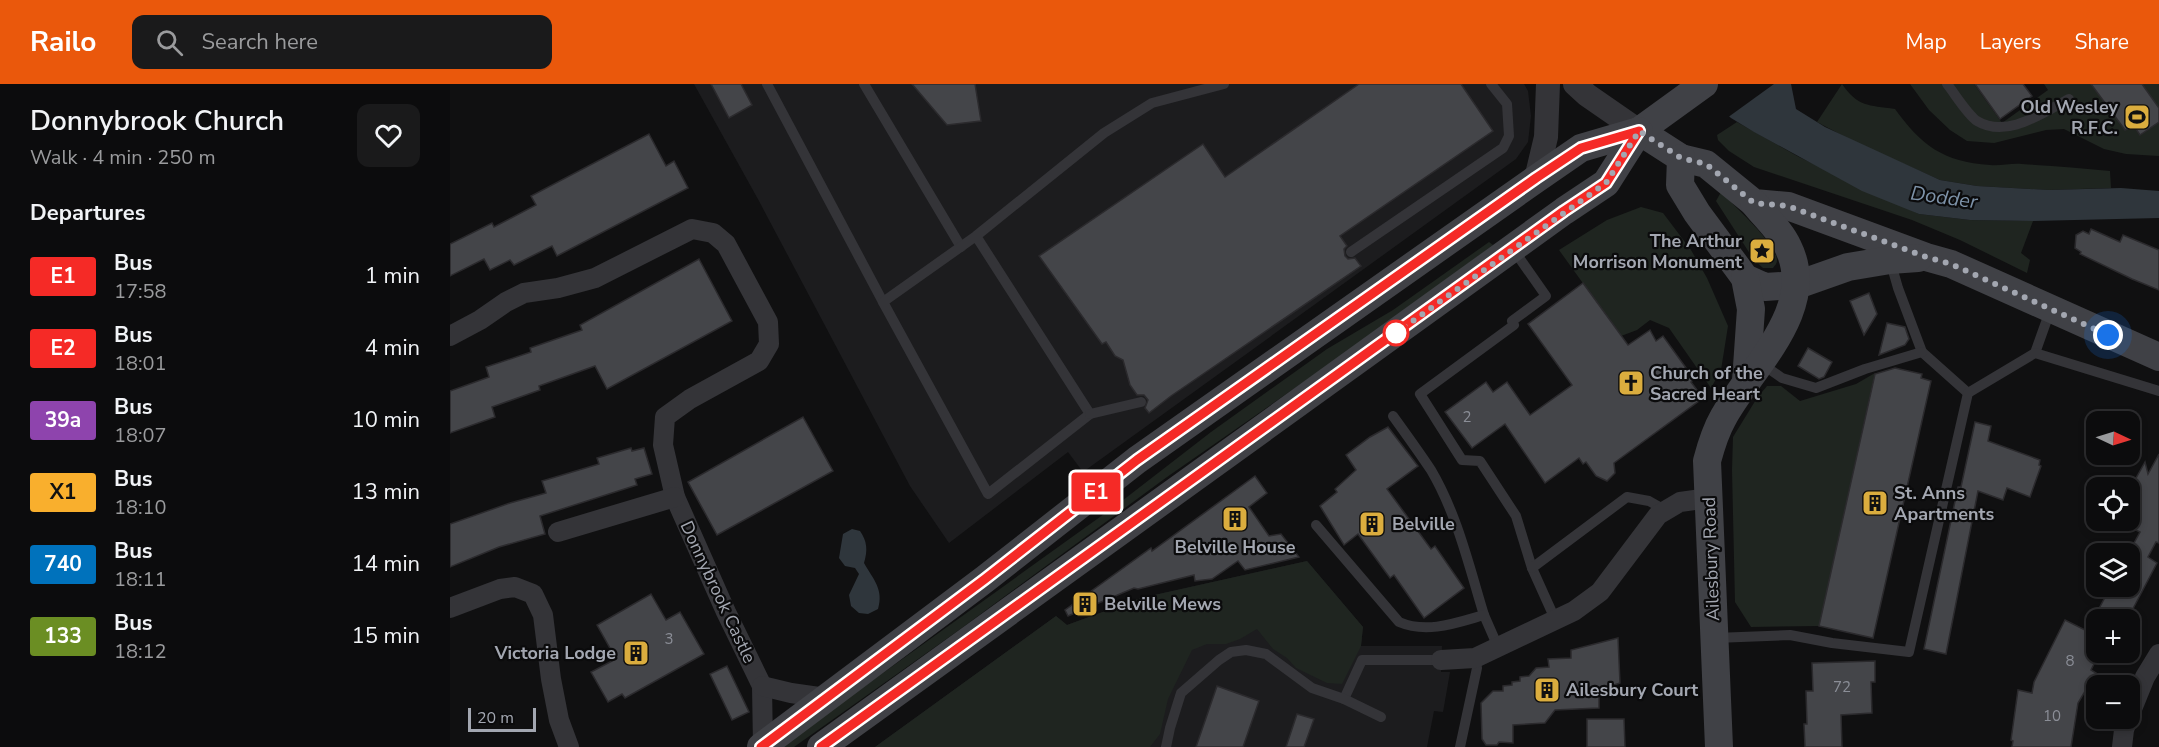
<!DOCTYPE html>
<html lang="en">
<head>
<meta charset="utf-8">
<style>
	body { margin:0; font-family:"Nunito Sans",sans-serif; background:#1a1a1b; color:#f1f3f6; height:100vh; display:flex; flex-direction:column; font-size:22px; white-space:nowrap }
	* { box-sizing:border-box; margin:0 }
	p { font-size:20px; color:#9a9b9d }
	.icon { flex:none; width:33px; height:33px; fill:none; stroke:currentColor; stroke-width:2; stroke-linecap:round; stroke-linejoin:round }
	.map { position:relative; flex:1; overflow:hidden }
	.side { display:flex; flex-direction:column; background:#0c0c0d; width:450px }
	.side>* { flex:none }
	.badge { padding:0 12px; border-radius:4px; font-size:21px; line-height:39px }
	.needle { width:39px; rotate:94deg }
	.fabs { position:absolute; left:1636px; top:327px; display:grid; gap:12px }
	.fabs a { display:grid; place-items:center; width:54px; height:54px; border-radius:12px; background:#0c0c0d; box-shadow:0 3px 9px #0003,0 0 0 2px #2c2c2e; font-size:30px }
	.scale { position:absolute; left:18px; bottom:15px; width:68px; box-sizing:border-box; padding-left:6px; border:3px solid #a3a7b1; border-top:0; font-size:16px; line-height:21px; white-space:nowrap; color:#a3a7b1; -webkit-text-stroke:4px #0b0b0c; paint-order:stroke }
	.you { position:absolute; width:30px; height:30px; margin:-15px; border:4px solid #fff; border-radius:50%; background:#1a73e8; box-shadow:0 0 0 9px #1a73e833 }
	.map>.badge { position:absolute; translate:-50% -50%; box-shadow:0 0 0 3px #fff }
	h2 { padding:0 30px; font-size:22px; line-height:54px }
	.round { display:grid; place-items:center; flex:none; width:63px; height:63px; border-radius:12px; background:#1a1a1b }
	.head { display:flex; align-items:center; justify-content:space-between; height:102px; padding:0 30px }
	h1 { font-size:28px; font-weight:600; line-height:45px }
	ul { padding:0; list-style:none }
	li { display:flex; align-items:center; gap:18px; height:72px; padding:0 30px }
	li div { flex:1 }
	li b { display:block; font-size:22px }
	li em { font-style:normal }
	li .badge { min-width:66px; font-weight:700; text-align:center }
	header { display:flex; align-items:center; gap:36px; box-sizing:border-box; height:84px; padding:0 30px; background:#ea580c; color:#fff }
	header strong { font-size:28px }
	nav { display:flex; gap:33px; margin-inline-start:auto; font-size:21px }
	.search { width:420px; height:54px; background:#1a1a1b; display:flex; align-items:center; gap:15px; box-sizing:border-box; padding:0 21px; border-radius:12px; color:#9a9b9d; font-size:22px }
	main { display:flex; flex:1; min-height:0 }
	.map>svg:first-child { display:block }
	.built { fill:#1c1c1e }
	.green { fill:#1f2520 }
	.water { fill:#2f363c }
	.pier { fill:#101011 }
	.building { fill:#444549; stroke:#2b2a2d; stroke-width:1.5 }
	.lines { fill:none; stroke-linecap:round; stroke-linejoin:round }
	.service { stroke:#343438; stroke-width:10 }
	.minor { stroke:#343438; stroke-width:20 }
	.tertiary { stroke:#343438; stroke-width:24 }
	.secondary { stroke:#404146; stroke-width:28 }
	.line-casing { stroke:#fff; stroke-width:14 }
	.line { stroke:#f52a26; stroke-width:9 }
	.walk { stroke:#a3a7b1; stroke-width:6; stroke-dasharray:0 10.8 }
	.stop-dot { fill:#fff; stroke:#f52a26; stroke-width:3 }
	.labels { text-anchor:middle; stroke-width:4.5; stroke-linejoin:round; paint-order:stroke }
	.number-label { font-size:15px; fill:#8b8e97 }
	.poi-label { font-size:18px; font-weight:bold; fill:#a3a7b1; stroke:#0b0b0c; text-anchor:start }
	.street-label { font-size:18px; fill:#a3a7b1; stroke:#0b0b0c }
	.water-label { font-size:20px; font-style:italic; fill:#7d92a8; stroke:#0b0b0c }
</style>
</head>
<body>
<header>
<strong>Railo</strong>
<div class="search"><svg class="icon" aria-label="search" viewBox="0 0 24 24"><circle cx="10" cy="10" r="6"/><path d="M15 15l6 6"/></svg>Search here</div>
<nav><a>Map</a><a>Layers</a><a>Share</a></nav>
</header>
<main>
<section class="side">
<div class="head"><div><h1>Donnybrook Church</h1><p>Walk · 4 min · 250 m</p></div><a class="round"><svg class="icon" aria-label="heart" viewBox="0 0 24 24"><path d="M12 20l-8-8c-3-5 5-10 8-4 3-6 11-1 8 4z"/></svg></a></div>
<h2>Departures</h2>
<ul>
<li><span class="badge" style="background:#f52a26;color:#fff">E1</span><div><b>Bus</b><p>17:58</p></div><em>1 min</em></li>
<li><span class="badge" style="background:#f52a26;color:#fff">E2</span><div><b>Bus</b><p>18:01</p></div><em>4 min</em></li>
<li><span class="badge" style="background:#8e44ad;color:#fff">39a</span><div><b>Bus</b><p>18:07</p></div><em>10 min</em></li>
<li><span class="badge" style="background:#f9af2d;color:#111">X1</span><div><b>Bus</b><p>18:10</p></div><em>13 min</em></li>
<li><span class="badge" style="background:#0072bc;color:#fff">740</span><div><b>Bus</b><p>18:11</p></div><em>14 min</em></li>
<li><span class="badge" style="background:#6b8e23;color:#fff">133</span><div><b>Bus</b><p>18:12</p></div><em>15 min</em></li>
</ul>
</section>
<div class="map">
<svg width="1709" height="663" viewBox="0 0 1709 663">
	<rect width="100%" height="100%" fill="#101011"/>
	<g class="built">
		<path d="M244,0h830l4,7 3,25 -3,26 -12,17 -433,313 -15,-20 -119,91 -39,-57 -151,-285z"/>
		<path d="M857,477l56,66 -2,19h81l-1,26h9l-1,6 -6,34 -9,-1 -7,36h-552l181,-131 11,9 74,-27z"/>
	</g>
	<g class="green">
		<path d="M1392,0c16,23 26,21 53,25 26,36 48,53 95,56 11,1 21,-2 32,-1 29,2 59,4 88,7l1,17 -62,2 -72,-4 -37,-6 -87,-39 -36,-19z"/>
		<path d="M1460,0h64l28,39 46,-33 -4,-6h115v72l-33,-2 -22,-5 -40,-20 -18,1 -52,13 -27,-2 -17,-11 -21,-20z"/>
		<path d="M1287,38l62,35 120,57 51,6 63,1 -12,32 9,7 -3,13 -67,-33 -48,-20 -158,-53 -25,-16 -11,-11 -1,-5z"/>
		<path d="M1271,108c12,13 55,51 56,68 0,4 -2,5 -4,8h-10l-9,-8 -38,-59z"/>
		<path d="M1191,123l22,6 28,37 16,28 21,48 -7,44 -10,18 -42,-60 -19,-8 -13,10 -16,6 -62,-86 48,-30z"/>
		<path d="M1039,158l4,3 -96,72 -230,160 -208,153 -165,117h-14l338,-243 93,-72 116,-83 66,-39z"/>
		<path d="M1425,289l-56,253 -68,1 -16,-25 -3,-132 1,-33 24,-39 10,-12h14l19,15 56,-17z"/>
		<path d="M857,477l56,66 -2,19 -19,38 -15,-1 -31,-15 -9,-10 -14,-9 -16,-20 -17,10 -14,5h-19l-15,6 -24,49 -8,35 -10,13h-275l181,-131 11,9 74,-27z"/>
	</g>
	<g class="water">
		<path d="M1243,0h98l5,25 29,18 115,53 37,6 72,4 72,-2 38,3v27l-126,3 -63,-1 -51,-6 -57,-23 -108,-59 -23,-14z"/>
		<path d="M402,445l8,2c7,10 8,19 4,32 9,16 20,26 14,46l-10,5 -9,-1 -8,-7 -2,-11 10,-21 -4,-6 -10,-2 -6,-8 4,-24z"/>
	</g>
	<path class="pier" d="M1240,0h84l-47,34z"/>
	<g class="building">
		<path d="M261,0h30l11,21 -23,13z"/>
		<path d="M462,0h63l6,37 -34,4z"/>
		<path d="M909,0h102l32,47 -153,105 7,10 -3,3 1,7 3,3 7,-1 6,8 -190,130 -22,17 -4,-5 3,-8 -4,-5h-7l-7,-10 -7,-25 -8,-4 -9,-14 -4,2 -63,-88 164,-112 22,33z"/>
		<path d="M1525,0h48l9,12 -32,23z"/>
		<path d="M1641,0h51l17,24v14l-19,13 -6,-9 -9,4z"/>
		<path d="M199,50l17,32 8,-5 14,27 -131,68 -5,-10 -38,19 -4,-5 -20,10 -6,-11 -34,17v-32l42,-21 2,4 42,-22 -5,-9z"/>
		<path d="M1641,145l29,13 3,-7 36,15v40l-27,-11 -52,-25 1,-2 -6,-4 1,-13 7,-4 6,3z"/>
		<path d="M249,175l33,62 -125,68 -12,-23 -56,20 1,4 -48,17 3,10 -45,16v-42l39,-14 -3,-10 45,-15 -1,-4 52,-18 -2,-5z"/>
		<path d="M1133,199l45,62 22,-15 6,11 7,-5 31,43 -3,3 12,16 -89,65 1,10 -8,8 -11,-5 -10,-14 -3,2 -4,-6 -34,25 -40,-59 -33,24 -27,-36 41,-30 7,10 14,-10 23,33 42,-30 -44,-61z"/>
		<path d="M1419,209l8,21 -13,21 -14,-34z"/>
		<path d="M1437,239l18,4 4,12 -4,6 -26,10z"/>
		<path d="M1358,264l24,14 -8,15 -5,2 -21,-13z"/>
		<path d="M1445,284l27,6 -1,4 10,3 -58,257 -54,-12 56,-252z"/>
		<path d="M353,333l30,54 -116,64 -29,-53z"/>
		<path d="M1525,338l16,4 -3,15 52,19 -1,5 2,1 -11,31 -23,-9 -4,12 -25,-9 -32,163 -22,-5 34,-162h3z"/>
		<path d="M938,343l30,39 -31,23 44,60 4,-3 29,42 -40,30 -30,-43 -4,3 -32,-44 -14,11 -24,-39 17,-14 -2,-3 21,-19 -10,-15 24,-18z"/>
		<path d="M181,364l1,3 12,-3 8,26 -17,5 2,6 -97,31 5,18 -46,13 -49,20v-43l60,-21 36,-10 -4,-12 57,-17 -2,-6z"/>
		<path d="M1709,370v89l-3,-1 -8,15 9,6 -30,57h-30v32h3l-9,18 5,3 -18,30 -7,44h-59l1,-6 -2,-1 7,-50 14,3 2,-11 31,-62 22,11 24,-45h19v-32h-2l12,-22 -10,-5v-38l15,-27 3,12z"/>
		<path d="M805,392l12,17 -18,14 20,29 12,-2 18,23 -54,13 -7,-9 -26,18 -17,2 -1,-6 -56,14 -4,-1 -66,28 -3,-6 86,-62 1,3z"/>
		<path d="M201,510l15,26 14,-8 24,42 -79,44 -3,-4 -14,8 -17,-30 25,-13 -19,-34z"/>
		<path d="M1168,554l2,45 -21,7v18l-44,2 -10,13 -32,2v18l-14,-1 -2,3h-11l-4,-6 -1,-36 12,-12h10v-5l9,-1v-3l8,-1v-4l9,-1 7,-8 13,-1 -1,-8 23,-1v-8z"/>
		<path d="M1425,577v21h-4l1,31 -31,2 1,32h-37l-1,-23h3l-1,-33h7l-1,-28z"/>
		<path d="M277,582l22,46 -17,8 -22,-46z"/>
		<path d="M767,602l42,15 -16,46h-47z"/>
		<path d="M847,630l17,5 -10,28h-18z"/>
		<path d="M1137,635h37l1,28h-38z"/>
	</g>
	<g class="lines">
		<g class="service">
			<path d="M317,0l116,218"/>
			<path d="M414,0l97,163"/>
			<path d="M1497,0c8,10 20,30 30,37 30,18 65,-8 92,-22"/>
			<path d="M526,152l114,178 -102,80 -105,-192 93,-66 128,-103 48,-30 72,-19"/>
			<path d="M1063,165l33,47 -34,25 2,4 -94,69 42,66 18,1 36,55 16,52 23,51"/>
			<path d="M901,168l152,-104 6,-12 -2,-32 -16,-20"/>
			<path d="M1440,176l8,28 24,64 46,41"/>
			<path d="M1585,269l15,-42"/>
			<path d="M1312,280l20,14 34,10 49,-19 57,-17"/>
			<path d="M640,330l51,-12"/>
			<path d="M943,332c13,18 26,36 38,54 26,44 38,96 53,145"/>
			<path d="M866,441l83,97c28,12 57,1 85,-7l14,32"/>
			<path d="M1082,484l95,-71 22,4 16,9"/>
			<path d="M1265,554l75,-3 42,8 77,9 59,-259 67,-40 124,38"/>
			<path d="M894,615l18,-39h79"/>
			<path d="M716,663l4,-19 11,-35 38,-33 12,-8 15,-2 20,4 46,34 32,11 37,18"/>
			<path d="M1010,663l17,-79 -2,-10"/>
		</g>
		<g class="minor">
			<path d="M0,252l30,-16 26,-18 18,-9 34,-5 37,-10 97,-49 21,4 13,11 42,78 1,22 -10,17 -69,38 -25,18 -2,28 12,52 51,115 36,74 1,60"/>
			<path d="M108,448l117,-35"/>
			<path d="M0,524l50,-19 15,-2 18,7 10,21 8,64 8,41 10,27"/>
			<path d="M991,576l34,-2 99,-47 26,-19 58,-77 22,-13 29,-4"/>
			<path d="M312,602l29,7 35,5"/>
			<path d="M1680,630l15,-37 14,-23"/>
			<path d="M1672,663l2,-17 4,-12"/>
		</g>
		<g class="tertiary">
			<path d="M1125,0l12,11 52,36"/>
			<path d="M1086,95l10,-42 2,-53"/>
		</g>
		<g class="secondary">
			<path d="M1189,47l42,27 25,6 48,39 34,3 138,51 25,7 208,93"/>
			<path d="M1231,74l-1,27 17,28 48,65 20,9 32,-2 51,-18 42,-7 28,-2"/>
			<path d="M1295,194l6,31 -5,72"/>
			<path d="M311,663l224,-168 152,-119 399,-281 45,-31 58,-17 65,-47"/>
			<path d="M371,663l743,-536 42,-28 33,-52"/>
			<path d="M1269,663l-12,-286c4,-15 8,-29 16,-43 27,-50 96,-109 65,-171 -7,-16 -23,-30 -34,-44"/>
		</g>
	</g>
	<g class="lines">
		<g class="line-casing">
			<path id="line" d="M311,663l224,-168 152,-119 399,-282 45,-30 58,-17 -33,52 -42,28 -743,536"/>
		</g>
		<use href="#line" class="line"/>
		<path class="walk" d="M946,249l210,-150 33,-52 42,27 25,6 48,39 34,3 138,51 25,7 157,71"/>
	</g>
	<defs>
		<g id="stadium-square" transform="scale(1.35)"><rect x="-9" y="-9" width="18" height="18" rx="4" fill="#dbad3e" stroke="#0b0b0c"/><path d="M0-5a6.5 5 0 1 0 0 10a6.5 5 0 1 0 0-10ZM-3.5-1.8h7v3.6h-7Z" fill="#111"/></g>
		<g id="sight-square" transform="scale(1.35)"><rect x="-9" y="-9" width="18" height="18" rx="4" fill="#dbad3e" stroke="#0b0b0c"/><path d="M0-6L1.8-2.2L6-1.7L2.9 1.2L3.7 5.4L0 3.3L-3.7 5.4L-2.9 1.2L-6-1.7L-1.8-2.2Z" fill="#111"/></g>
		<g id="church-square" transform="scale(1.35)"><rect x="-9" y="-9" width="18" height="18" rx="4" fill="#dbad3e" stroke="#0b0b0c"/><path d="M-1.2-6h2.4v3.5h3.3v2.4h-3.3V6h-2.4V-.1h-3.3v-2.4h3.3Z" fill="#111"/></g>
		<g id="building-square" transform="scale(1.35)"><rect x="-9" y="-9" width="18" height="18" rx="4" fill="#dbad3e" stroke="#0b0b0c"/><path d="M-4-6H4V6H1V3H-1V6H-4ZM-2.5-4.3h1.7v1.8h-1.7ZM.8-4.3h1.7v1.8H.8ZM-2.5-1h1.7V.8h-1.7ZM.8-1h1.7V.8H.8Z" fill="#111"/></g>
	</defs>
	<g fill-rule="evenodd">
		<use href="#stadium-square" x="1687" y="33"/>
		<use href="#sight-square" x="1312" y="167"/>
		<use href="#church-square" x="1181" y="299"/>
		<use href="#building-square" x="1425" y="419"/>
		<use href="#building-square" x="785" y="435"/>
		<use href="#building-square" x="922" y="440"/>
		<use href="#building-square" x="635" y="520"/>
		<use href="#building-square" x="186" y="569"/>
		<use href="#building-square" x="1097" y="606"/>
	</g>
	<circle class="stop-dot" cx="946" cy="249" r="12"/>
	<g class="labels">
		<g class="number-label">
			<text x="1017" y="338">2</text>
			<text x="219" y="560">3</text>
			<text x="1620" y="582">8</text>
			<text x="1392" y="608">72</text>
			<text x="1602" y="637">10</text>
		</g>
		<g class="poi-label">
			<text x="1668" y="29" text-anchor="end">Old Wesley<tspan x="1668" dy="21">R.F.C.</tspan></text>
			<text x="1292" y="163" text-anchor="end">The Arthur<tspan x="1292" dy="21">Morrison Monument</tspan></text>
			<text x="1200" y="295">Church of the<tspan x="1200" dy="21">Sacred Heart</tspan></text>
			<text x="1444" y="415">St. Anns<tspan x="1444" dy="21">Apartments</tspan></text>
			<text x="942" y="446">Belville</text>
			<text x="785" y="469" text-anchor="middle">Belville House</text>
			<text x="654" y="526">Belville Mews</text>
			<text x="166" y="575" text-anchor="end">Victoria Lodge</text>
			<text x="1116" y="612">Ailesbury Court</text>
		</g>
		<g class="street-label">
			<text transform="translate(1261 475) rotate(-92)" y="6">Ailesbury Road</text>
			<text transform="translate(268 508) rotate(65)" y="6">Donnybrook Castle</text>
		</g>
		<g class="water-label">
			<text transform="translate(1494 113) rotate(8)" y="7">Dodder</text>
		</g>
	</g>
</svg>
<div class="fabs">
<a><svg class="needle" viewBox="-14 -14 28 28"><path d="M0-13l5 13h-10z" fill="#e53935"/><path d="M0 13l5-13h-10z" fill="#9a9b9d"/></svg></a>
<a><svg class="icon" aria-label="locate" viewBox="0 0 24 24"><circle cx="12" cy="12" r="6"/><path d="M12 2v4M12 18v4M2 12h4M18 12h4"/></svg></a>
<a><svg class="icon" aria-label="layers" viewBox="0 0 24 24"><path d="M12 4l9 5-9 5-9-5zM3 14l9 5 9-5"/></svg></a>
<a>+</a>
<a>−</a>
</div>
<div class="scale">20 m</div>
<div class="you" style="left:1658px;top:251px"></div>
<b class="badge" style="left:646px;top:408px;background:#f52a26;color:#fff">E1</b>
</div>
</main>
</body>
</html>
